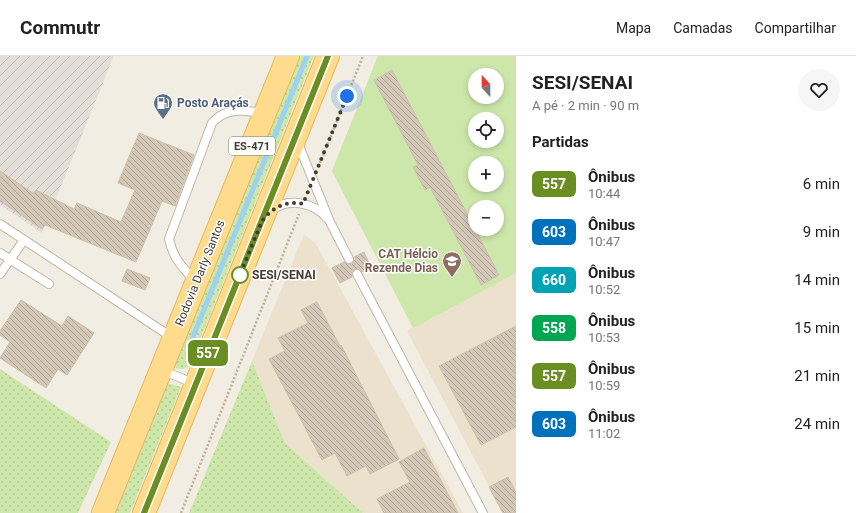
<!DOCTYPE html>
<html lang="pt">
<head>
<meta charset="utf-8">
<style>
	body { margin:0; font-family:Roboto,sans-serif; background:#f6f6f6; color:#222; height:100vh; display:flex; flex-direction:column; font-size:15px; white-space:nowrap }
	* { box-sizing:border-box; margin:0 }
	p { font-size:13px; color:#767676 }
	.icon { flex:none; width:22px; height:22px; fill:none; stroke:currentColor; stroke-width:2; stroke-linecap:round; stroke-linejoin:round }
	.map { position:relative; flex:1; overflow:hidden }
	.details { display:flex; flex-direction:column; background:#fff; width:340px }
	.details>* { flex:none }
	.badge { padding:0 8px; border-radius:6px; font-size:14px; line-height:26px }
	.needle { width:26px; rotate:339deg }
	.tools { position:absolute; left:468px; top:12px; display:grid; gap:8px }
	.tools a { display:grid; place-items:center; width:36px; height:36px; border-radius:50%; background:#fff; box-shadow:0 2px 6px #0003; font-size:20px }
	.you { position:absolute; width:20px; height:20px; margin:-10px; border:3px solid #fff; border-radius:50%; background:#1a73e8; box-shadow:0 0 0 6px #1a73e833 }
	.map>.badge { position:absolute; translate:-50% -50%; box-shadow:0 0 0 2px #fff }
	h2 { padding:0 16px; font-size:15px; line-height:36px }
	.round { display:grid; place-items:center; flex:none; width:42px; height:42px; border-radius:21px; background:#f6f6f6 }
	.summary { display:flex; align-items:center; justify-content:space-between; height:68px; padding:0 16px }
	h1 { font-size:19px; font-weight:700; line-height:30px }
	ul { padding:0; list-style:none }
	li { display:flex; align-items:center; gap:12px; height:48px; padding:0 16px }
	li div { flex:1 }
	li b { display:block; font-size:15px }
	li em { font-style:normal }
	li .badge { min-width:44px; font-weight:700; text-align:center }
	header { display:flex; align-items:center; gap:24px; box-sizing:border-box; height:56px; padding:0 20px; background:#fff; border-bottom:1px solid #e0e0e0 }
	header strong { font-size:19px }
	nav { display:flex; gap:22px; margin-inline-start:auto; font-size:14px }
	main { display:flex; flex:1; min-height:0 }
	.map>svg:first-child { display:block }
	.industrial { fill:url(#industrial-furrows) }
	.education { fill:#ebe1cc; fill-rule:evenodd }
	.grass { fill:url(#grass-dots) }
	.pitch { fill:#cde7aa; fill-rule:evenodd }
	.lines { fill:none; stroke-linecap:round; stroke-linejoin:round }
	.stream { stroke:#9dd1f0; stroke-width:5 }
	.building { fill:url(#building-back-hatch); stroke:#cebfab }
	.lane-casing { stroke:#c0b7a8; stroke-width:10 }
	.primary-casing { stroke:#e4b85e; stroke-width:24 }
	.path { stroke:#bfaf96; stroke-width:2.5; stroke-dasharray:2 2; stroke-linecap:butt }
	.lane { stroke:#fff; stroke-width:8 }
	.primary { stroke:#ffdb8e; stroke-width:22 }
	.line-casing { stroke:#fff; stroke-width:9 }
	.line { stroke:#6b8e23; stroke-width:6 }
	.walk { stroke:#433c33; stroke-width:4; stroke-dasharray:0 7.2 }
	.stop-dot { fill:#fff; stroke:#6b8e23; stroke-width:2 }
	.labels { text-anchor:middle; stroke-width:3; stroke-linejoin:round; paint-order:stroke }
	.shield { fill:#fff; stroke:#7b7670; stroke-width:1 }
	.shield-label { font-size:11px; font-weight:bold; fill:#433c33 }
	.service-label { font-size:12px; font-weight:bold; fill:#4e5e75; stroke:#fff; text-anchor:start }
	.education-label { font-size:12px; font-weight:bold; fill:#785e54; stroke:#fff; text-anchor:end }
	.street-label { font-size:12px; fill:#433c33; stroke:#fff }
	.stop-label { font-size:12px; font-weight:bold; fill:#433c33; stroke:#fff; text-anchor:start }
</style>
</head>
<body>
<header>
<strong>Commutr</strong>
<nav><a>Mapa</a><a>Camadas</a><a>Compartilhar</a></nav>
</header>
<main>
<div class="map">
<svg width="516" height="457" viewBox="0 0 516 457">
	<defs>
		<pattern id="industrial-furrows" width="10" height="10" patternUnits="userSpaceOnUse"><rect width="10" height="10" fill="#e3ded8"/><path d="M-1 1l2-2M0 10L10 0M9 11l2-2" fill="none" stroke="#c4bfba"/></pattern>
		<pattern id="grass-dots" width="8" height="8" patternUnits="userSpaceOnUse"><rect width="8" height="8" fill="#cde7aa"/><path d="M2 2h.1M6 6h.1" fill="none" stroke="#b1c793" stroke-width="1.8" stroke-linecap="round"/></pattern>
		<pattern id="building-back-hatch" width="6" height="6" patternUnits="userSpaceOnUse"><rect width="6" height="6" fill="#d3c8b8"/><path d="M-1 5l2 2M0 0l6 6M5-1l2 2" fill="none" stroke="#ada496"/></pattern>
	</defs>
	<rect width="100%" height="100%" fill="#f2ede3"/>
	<path class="industrial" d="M0,0h114l-72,177 -42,-28z"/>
	<g class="education">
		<path d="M378,0h138v457h-13l-96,-182 6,-4 -81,-156zM475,19h22v22h-22zM475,63h22v22h-22zM475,107h22v22h-22zM475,151h22v22h-22z"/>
		<path d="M304,178l12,10 147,269h-100l-78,-70 -33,-82z"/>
	</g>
	<g class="grass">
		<path d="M299,0h15l-124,309c-6,6 -11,4 -17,2z"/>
		<path d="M252,305l33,82 78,70h-174z"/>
		<path d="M0,313l111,73 -33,71h-78z"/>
		<path d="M167,327l14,4 -51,126h-16z"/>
	</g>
	<path class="pitch" d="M378,0h138v217l-103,55 -81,-157zM475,19h22v22h-22zM475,63h22v22h-22zM475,107h22v22h-22zM475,151h22v22h-22z"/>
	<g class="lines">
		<path class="stream" d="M190,288l117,-288"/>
	</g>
	<g class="building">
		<path d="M392,14l107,205 -18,10 -51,-98 -5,3 -12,-23 5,-2 -44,-85z"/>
		<path d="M139,77l55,22 -19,51 -13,-5 -26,61 -91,-37 -3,4 -42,-28v-30l34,23 2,-4 38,19 3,-6 44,19 14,-32 -17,-7z"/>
		<path d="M364,196l7,15 -9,5 -2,-3h-5l-3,2v6l-12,6 -8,-15 12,-6 4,2h4l2,-4v-3z"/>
		<path d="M127,213l23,9 -5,12 -23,-9z"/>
		<path d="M21,244l41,26 6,-10 26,17 -27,42 -9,-6 -12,19 -46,-30 10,-16 -10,-7v-4z"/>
		<path d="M317,246l23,44 1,-1 58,114 -29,15 -4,-8 -19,10 -12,-23 -13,7 -53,-101 16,-8 -7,-13 30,-15 -7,-13z"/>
		<path d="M516,270v101l-35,18 -42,-79z"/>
		<path d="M424,392l34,65h-74l-7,-14 33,-17 -11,-20z"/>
		<path d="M508,421l8,15v21h-13l-14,-26z"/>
	</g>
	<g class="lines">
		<g class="lane-casing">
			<g id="lane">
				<path d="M297,85l33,81 19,37"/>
				<path d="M271,155c17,-14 42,-9 56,7"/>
				<path d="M0,168l173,114"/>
				<path d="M0,197l49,31"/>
				<path d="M0,218l24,-34"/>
				<path d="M357,218l126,239"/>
				<path d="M195,225c-13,-14 -22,-23 -26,-42l43,-116c16,-17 31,-12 52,-10"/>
				<path d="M162,314l33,14"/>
			</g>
		</g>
		<g class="primary-casing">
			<g id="primary">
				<path d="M103,457l185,-457"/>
				<path d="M144,457l184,-457"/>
			</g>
		</g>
		<g class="path">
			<path d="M320,107l43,-107"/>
			<path d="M181,457l118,-299"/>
		</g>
		<use href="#lane" class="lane"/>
		<use href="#primary" class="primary"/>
	</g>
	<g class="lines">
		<g class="line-casing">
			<path id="line" d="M144,457l184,-457"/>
		</g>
		<use href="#line" class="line"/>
		<path class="walk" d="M240,219l-1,2 23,-56c10,-13 24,-21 41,-17l44,-108"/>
	</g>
	<defs>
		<g id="fuel-pin" transform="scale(1)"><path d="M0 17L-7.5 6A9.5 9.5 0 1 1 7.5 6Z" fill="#5c6f8a" stroke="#fff"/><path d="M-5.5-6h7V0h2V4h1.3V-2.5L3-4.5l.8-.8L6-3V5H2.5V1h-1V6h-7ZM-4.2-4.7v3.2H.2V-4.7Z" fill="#fff"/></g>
		<g id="school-pin" transform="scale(1)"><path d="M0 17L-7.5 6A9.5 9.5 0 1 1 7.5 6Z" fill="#8d6e63" stroke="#fff"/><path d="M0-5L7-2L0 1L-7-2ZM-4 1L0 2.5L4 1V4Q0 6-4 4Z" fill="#fff"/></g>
	</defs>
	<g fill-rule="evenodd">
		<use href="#fuel-pin" x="163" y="47"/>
		<use href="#school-pin" x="452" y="205"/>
	</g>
	<circle class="stop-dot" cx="240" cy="219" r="8"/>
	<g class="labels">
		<rect class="shield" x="229" y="81" width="46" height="18" rx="3"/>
		<g class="shield-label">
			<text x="252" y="94">ES-471</text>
		</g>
		<g class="service-label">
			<text x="177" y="51">Posto Araçás</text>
		</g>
		<g class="education-label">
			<text x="438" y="202">CAT Hélcio<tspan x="438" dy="14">Rezende Dias</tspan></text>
		</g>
		<g class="street-label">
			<text transform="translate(200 217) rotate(-68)" y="4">Rodovia Darly Santos</text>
		</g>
		<g class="stop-label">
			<text x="252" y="223">SESI/SENAI</text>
		</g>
	</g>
</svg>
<div class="tools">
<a><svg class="needle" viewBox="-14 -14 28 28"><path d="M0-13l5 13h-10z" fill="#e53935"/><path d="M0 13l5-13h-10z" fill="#767676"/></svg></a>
<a><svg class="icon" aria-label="locate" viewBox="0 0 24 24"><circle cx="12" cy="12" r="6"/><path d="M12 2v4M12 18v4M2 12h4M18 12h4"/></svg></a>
<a>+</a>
<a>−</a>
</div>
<div class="you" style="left:347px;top:40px"></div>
<b class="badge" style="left:208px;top:297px;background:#6b8e23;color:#fff">557</b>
</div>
<section class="details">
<div class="summary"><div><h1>SESI/SENAI</h1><p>A pé · 2 min · 90 m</p></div><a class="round"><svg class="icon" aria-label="heart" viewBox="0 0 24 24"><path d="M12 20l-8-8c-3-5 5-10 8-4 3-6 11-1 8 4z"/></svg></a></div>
<h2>Partidas</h2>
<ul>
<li><span class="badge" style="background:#6b8e23;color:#fff">557</span><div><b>Ônibus</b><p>10:44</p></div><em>6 min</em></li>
<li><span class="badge" style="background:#0072bc;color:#fff">603</span><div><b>Ônibus</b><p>10:47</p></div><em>9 min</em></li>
<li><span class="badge" style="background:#00a3b4;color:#fff">660</span><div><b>Ônibus</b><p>10:52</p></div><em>14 min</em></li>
<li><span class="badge" style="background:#00a651;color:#fff">558</span><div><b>Ônibus</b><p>10:53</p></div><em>15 min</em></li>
<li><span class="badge" style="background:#6b8e23;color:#fff">557</span><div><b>Ônibus</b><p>10:59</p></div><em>21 min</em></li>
<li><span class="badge" style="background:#0072bc;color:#fff">603</span><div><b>Ônibus</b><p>11:02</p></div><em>24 min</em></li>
</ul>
</section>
</main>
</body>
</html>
